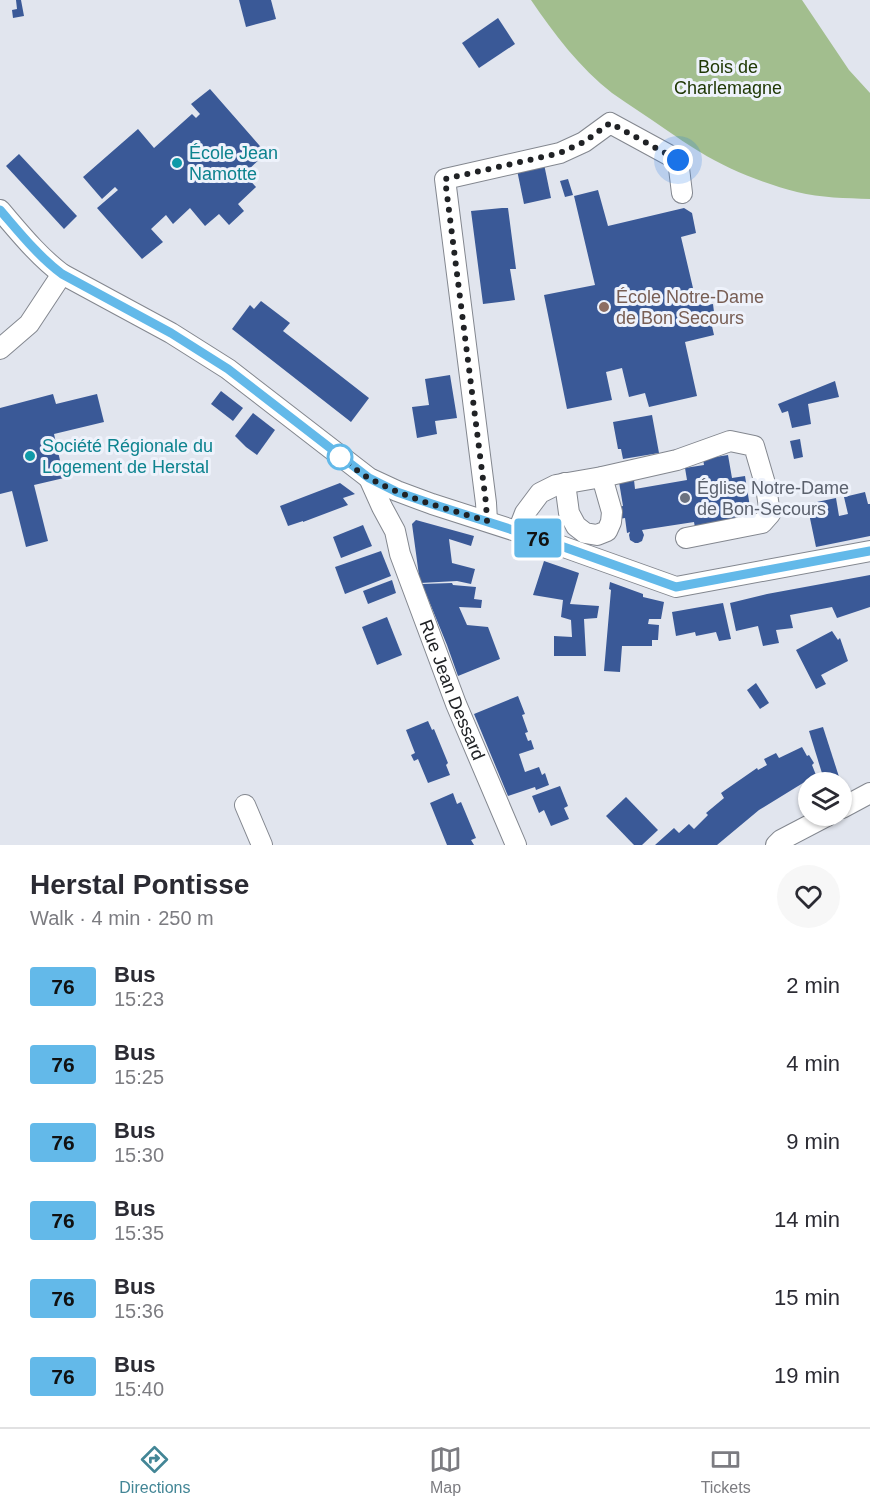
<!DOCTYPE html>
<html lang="en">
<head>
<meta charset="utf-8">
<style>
	body { margin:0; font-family:Arial,sans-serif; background:#f7f7f7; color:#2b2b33; height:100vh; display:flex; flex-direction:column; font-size:22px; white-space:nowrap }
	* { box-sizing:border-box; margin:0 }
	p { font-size:20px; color:#7c7c81 }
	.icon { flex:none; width:33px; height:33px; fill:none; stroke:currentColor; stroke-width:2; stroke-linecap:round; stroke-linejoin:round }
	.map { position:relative; height:845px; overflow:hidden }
	.drawer { display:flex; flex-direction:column; background:#fff; flex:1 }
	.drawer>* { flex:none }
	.badge { padding:0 12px; border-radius:4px; font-size:21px; line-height:39px }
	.controls { position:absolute; left:798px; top:772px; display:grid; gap:12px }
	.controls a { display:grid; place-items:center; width:54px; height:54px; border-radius:50%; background:#fff; box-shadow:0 2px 4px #0004; font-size:30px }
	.you { position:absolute; width:30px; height:30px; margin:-15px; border:4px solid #fff; border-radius:50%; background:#1a73e8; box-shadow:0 0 0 9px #1a73e833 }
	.map>.badge { position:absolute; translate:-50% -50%; box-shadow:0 0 0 3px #fff }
	.round { display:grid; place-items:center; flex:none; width:63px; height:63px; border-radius:32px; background:#f7f7f7 }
	.headline { display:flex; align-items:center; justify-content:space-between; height:102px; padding:0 30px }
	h1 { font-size:28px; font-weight:700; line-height:45px }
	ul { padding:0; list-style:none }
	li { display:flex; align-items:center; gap:18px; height:78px; padding:0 30px }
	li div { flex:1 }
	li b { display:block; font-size:22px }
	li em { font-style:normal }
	li .badge { min-width:66px; font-weight:700; text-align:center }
	.dock { display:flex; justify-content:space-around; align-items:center; height:84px; border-top:2px solid #e1e1e2; background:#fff; font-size:16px; color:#7c7c81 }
	.dock a { display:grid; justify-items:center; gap:3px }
	.dock .active { color:#438696 }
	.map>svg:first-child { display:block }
	.green { fill:#a2be8e }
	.building { fill:#3a5997 }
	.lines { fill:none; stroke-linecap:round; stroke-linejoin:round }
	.minor-casing { stroke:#83878f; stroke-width:22 }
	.minor { stroke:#fff; stroke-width:20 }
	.line-casing { stroke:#fff; stroke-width:14 }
	.line { stroke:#63b9e9; stroke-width:9 }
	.walk { stroke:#202225; stroke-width:6; stroke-dasharray:0 10.8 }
	.culture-dot { fill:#0f9aa8; stroke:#eef2fb; stroke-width:2 }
	.education-dot { fill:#8d6e63; stroke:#eef2fb; stroke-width:2 }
	.stop-dot { fill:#fff; stroke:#63b9e9; stroke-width:3 }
	.worship-dot { fill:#6b7280; stroke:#eef2fb; stroke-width:2 }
	.labels { text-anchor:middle; stroke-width:6; stroke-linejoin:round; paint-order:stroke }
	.park-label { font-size:18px; fill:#203905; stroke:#eef2fb }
	.culture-label { font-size:18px; fill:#0d838f; stroke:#eef2fb; text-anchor:start }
	.education-label { font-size:18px; fill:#785e54; stroke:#eef2fb; text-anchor:start }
	.worship-label { font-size:18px; fill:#5b616d; stroke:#eef2fb; text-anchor:start }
	.street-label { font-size:18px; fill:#202225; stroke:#eef2fb }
</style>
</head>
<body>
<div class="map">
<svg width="870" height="845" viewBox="0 0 870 845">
	<rect width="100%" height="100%" fill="#e1e5ee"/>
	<path class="green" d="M531,0h271l47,70 21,23v106c-24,-1 -49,-1 -73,-7 -32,-8 -70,-23 -97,-40 -12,-7 -23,-15 -35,-23 -17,-12 -36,-24 -53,-36 -32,-25 -58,-59 -81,-93z"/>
	<g class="building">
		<path d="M16,0h5l3,16 -11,2 -1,-8 5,-1z"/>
		<path d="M239,0h32l5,19 -30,8z"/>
		<path d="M498,18l17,26 -36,24 -17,-25z"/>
		<path d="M210,89l56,64 -22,21 12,13 -18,17 6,7 -15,14 -10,-11 -14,12 -15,-18 -17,16 -7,-9 -15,14 12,13 -21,17 -45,-51 21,-18 -3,-3 -13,12 -19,-22 55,-48 16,19 38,-34 4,4 4,-4 -9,-10z"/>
		<path d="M19,154l58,62 -13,13 -58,-63z"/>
		<path d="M544,164l7,34 -27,6 -7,-34z"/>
		<path d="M568,179l5,16 -8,2 -5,-16z"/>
		<path d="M598,190l10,36 76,-18 8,5 4,20 -15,4 16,68 8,-2 1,2 7,-1 1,8 -5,1 5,22 -29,7 12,54 -48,11 -4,-14 -16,4 -7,-29 -16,4 6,28 -45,9 -23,-114 51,-10 -21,-89z"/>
		<path d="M502,208h6l8,61h-6l5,31 -32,4 -12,-93z"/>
		<path d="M261,301l29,22 -7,8 86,67 -18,24 -119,-93 18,-24 4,4z"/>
		<path d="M450,375l7,43 -22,3 2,13 -20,4 -5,-31 17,-2 -4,-26z"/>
		<path d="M835,381l4,16 -31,7 3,20 -19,4 -4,-17 -6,2 -4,-9z"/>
		<path d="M221,391l22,17 -10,13 -22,-17z"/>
		<path d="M53,394l3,10 41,-10 7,28 -50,12 10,44 -30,7 14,56 -22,6 -14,-56 -12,3v-86z"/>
		<path d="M253,413l22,17 -18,25 -11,-8 -11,-11z"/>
		<path d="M652,415l7,38 -36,6 -2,-10h-3l-5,-27z"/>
		<path d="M800,439l3,18 -9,2 -4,-18z"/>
		<path d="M728,455l4,23 13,-2 5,31 -13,2 2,16 -43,8 -2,-11 -52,8 2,5 -2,6 -4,2h-3l-5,-3 -1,-5 1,-3 -3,1 -2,-15 -6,1 -2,-12 6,-1 -4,-24 15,-2 1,9 52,-9 -2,-12 19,-3 -1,-6z"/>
		<path d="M340,483l15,11 -12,4 5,7 -45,17v-1l-15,5 -8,-20z"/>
		<path d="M865,492l3,12h2v32l-54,11 -9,-43 29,-6 3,18 9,-2 -4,-17z"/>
		<path d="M416,520l58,16 -3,10 -22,-7 3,24 23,6 -4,15 -14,-3 -37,2 -8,-59z"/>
		<path d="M363,525l9,21 -31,12 -8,-21z"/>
		<path d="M381,551l10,25 -46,18 -10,-27z"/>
		<path d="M544,561l35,12 -9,31 29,2 -2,12 -13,1 2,37h-32v-20l18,1 -1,-17 -10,-3 2,-17 -30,-5z"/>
		<path d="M870,575v32l-33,11 -5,-11 -42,8 3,13 -17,2 3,13 -16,3 -5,-20 -22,5 -6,-28 37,-9z"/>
		<path d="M392,580l4,13 -28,11 -5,-13z"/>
		<path d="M610,582l33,12v3l21,5 -3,17h-12l-1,5 11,1 -1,15h-6v6h-30l-2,26 -16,-1 7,-81 -2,-1z"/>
		<path d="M452,583l1,2 23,2 -2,12 8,1 -1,8 -22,-1 8,18 21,2 12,32 -42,17 -11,-31 -25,-61z"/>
		<path d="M723,603l8,36 -12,2 -3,-9 -20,4 -1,-4 -19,4 -4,-24z"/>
		<path d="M387,617l15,38 -25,10 -15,-38z"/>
		<path d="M832,631l6,9 2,-2 8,23 -27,14 5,9 -10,5 -20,-39z"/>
		<path d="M756,683l13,20 -9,6 -13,-19z"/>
		<path d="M518,696l7,18 -3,1 6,17 -3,1 3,8 3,-1 3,9 -15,5 6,18 14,-5 3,8 3,-2 4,12 -13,5 -1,-3 -27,9 -34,-82z"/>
		<path d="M428,721l4,9 2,-1 14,34 -2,2 4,10 -22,8 -10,-24 -4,2 -3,-6 4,-2 -9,-23z"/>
		<path d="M823,727l18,56h-16l-16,-52z"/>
		<path d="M802,747l5,9 2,-1 5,8 -2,2 4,10 -57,35 -42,35h-62l19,-17 5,5 10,-9 5,5 14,-14 -2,-2 18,-15 -3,-5 36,-25 1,2 9,-5 -3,-6 12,-6 3,5z"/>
		<path d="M560,786l8,20 -4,2 5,11 -18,7 -7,-16 -5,3 -7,-17z"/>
		<path d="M453,793l4,11 4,-2 15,36 -5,2 3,5h-27l-17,-42z"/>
		<path d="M626,797l32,33 -16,15h-8l-28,-29z"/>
	</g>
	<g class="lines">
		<g class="minor-casing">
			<g id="minor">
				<path d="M0,210c19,22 38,46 62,64l109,59 57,36 141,109 28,13 35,13 115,37 129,46 194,-36"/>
				<path d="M0,349l29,-25 33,-50"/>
				<path id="s1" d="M369,478l13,29 13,24 5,23 56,150 60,141"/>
				<path d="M565,483l4,30 7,13 9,7 12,2 10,-4 4,-9 1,-10 -10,-35"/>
				<path d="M487,521l-1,-18 -41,-324 115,-26 24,-11 26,-19 68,37 4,33"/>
				<path d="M518,531l7,-18 15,-20 16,-8 46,-8 75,-17 53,-19 24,5 12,41 4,27 -8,9 -76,15"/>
				<path d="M245,805l17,40"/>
				<path d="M842,808l28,-15"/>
				<path d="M776,845l5,-5 46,-24"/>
			</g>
		</g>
		<use href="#minor" class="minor"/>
	</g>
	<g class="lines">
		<g class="line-casing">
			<path id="line" d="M0,210c19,22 38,46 62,64l109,59 57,36 141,109 28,14 35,12 115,37 129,46 194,-36"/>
		</g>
		<use href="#line" class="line"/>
		<path class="walk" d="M340,457c10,7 20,17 31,22 36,20 77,30 116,42l-1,-18 -41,-324 115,-26 24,-11 26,-19 68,37"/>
	</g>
	<g class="culture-dot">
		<circle cx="177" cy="163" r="6"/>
		<circle cx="30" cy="456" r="6"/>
	</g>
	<circle class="education-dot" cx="604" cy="307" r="6"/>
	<circle class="stop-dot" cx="340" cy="457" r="12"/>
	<circle class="worship-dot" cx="685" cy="498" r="6"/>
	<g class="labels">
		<g class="park-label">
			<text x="728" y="73">Bois de<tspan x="728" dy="21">Charlemagne</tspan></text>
		</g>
		<g class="culture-label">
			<text x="189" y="159">École Jean<tspan x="189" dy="21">Namotte</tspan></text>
			<text x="42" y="452">Société Régionale du<tspan x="42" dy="21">Logement de Herstal</tspan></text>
		</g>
		<g class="education-label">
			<text x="616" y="303">École Notre-Dame<tspan x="616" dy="21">de Bon Secours</tspan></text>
		</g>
		<g class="worship-label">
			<text x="697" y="494">Église Notre-Dame<tspan x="697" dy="21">de Bon-Secours</tspan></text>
		</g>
		<g class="street-label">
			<text dy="6" stroke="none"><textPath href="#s1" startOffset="228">Rue Jean Dessard</textPath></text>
		</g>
	</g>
</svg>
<div class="controls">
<a><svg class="icon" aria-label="layers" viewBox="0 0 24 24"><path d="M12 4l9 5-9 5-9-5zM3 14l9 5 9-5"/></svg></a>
</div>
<div class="you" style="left:678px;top:160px"></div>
<b class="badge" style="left:538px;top:538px;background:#63b9e9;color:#111">76</b>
</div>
<section class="drawer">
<div class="headline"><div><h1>Herstal Pontisse</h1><p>Walk · 4 min · 250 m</p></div><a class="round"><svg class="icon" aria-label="heart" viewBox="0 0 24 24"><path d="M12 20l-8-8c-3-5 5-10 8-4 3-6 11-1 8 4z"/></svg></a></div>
<ul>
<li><span class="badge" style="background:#63b9e9;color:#111">76</span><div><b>Bus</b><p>15:23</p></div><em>2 min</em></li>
<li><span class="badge" style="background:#63b9e9;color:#111">76</span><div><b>Bus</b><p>15:25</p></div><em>4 min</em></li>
<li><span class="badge" style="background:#63b9e9;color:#111">76</span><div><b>Bus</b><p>15:30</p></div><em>9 min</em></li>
<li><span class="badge" style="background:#63b9e9;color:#111">76</span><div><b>Bus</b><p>15:35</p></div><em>14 min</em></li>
<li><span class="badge" style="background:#63b9e9;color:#111">76</span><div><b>Bus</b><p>15:36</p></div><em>15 min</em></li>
<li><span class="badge" style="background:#63b9e9;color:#111">76</span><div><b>Bus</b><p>15:40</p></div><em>19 min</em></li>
</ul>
</section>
<nav class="dock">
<a class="active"><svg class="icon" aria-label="directions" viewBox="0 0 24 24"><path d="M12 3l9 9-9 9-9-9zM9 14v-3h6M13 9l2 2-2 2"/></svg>Directions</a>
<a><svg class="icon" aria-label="map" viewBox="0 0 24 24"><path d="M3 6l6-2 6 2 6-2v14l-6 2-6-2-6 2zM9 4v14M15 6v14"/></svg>Map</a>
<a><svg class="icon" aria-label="tickets" viewBox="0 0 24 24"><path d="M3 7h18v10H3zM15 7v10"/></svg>Tickets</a>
</nav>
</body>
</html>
